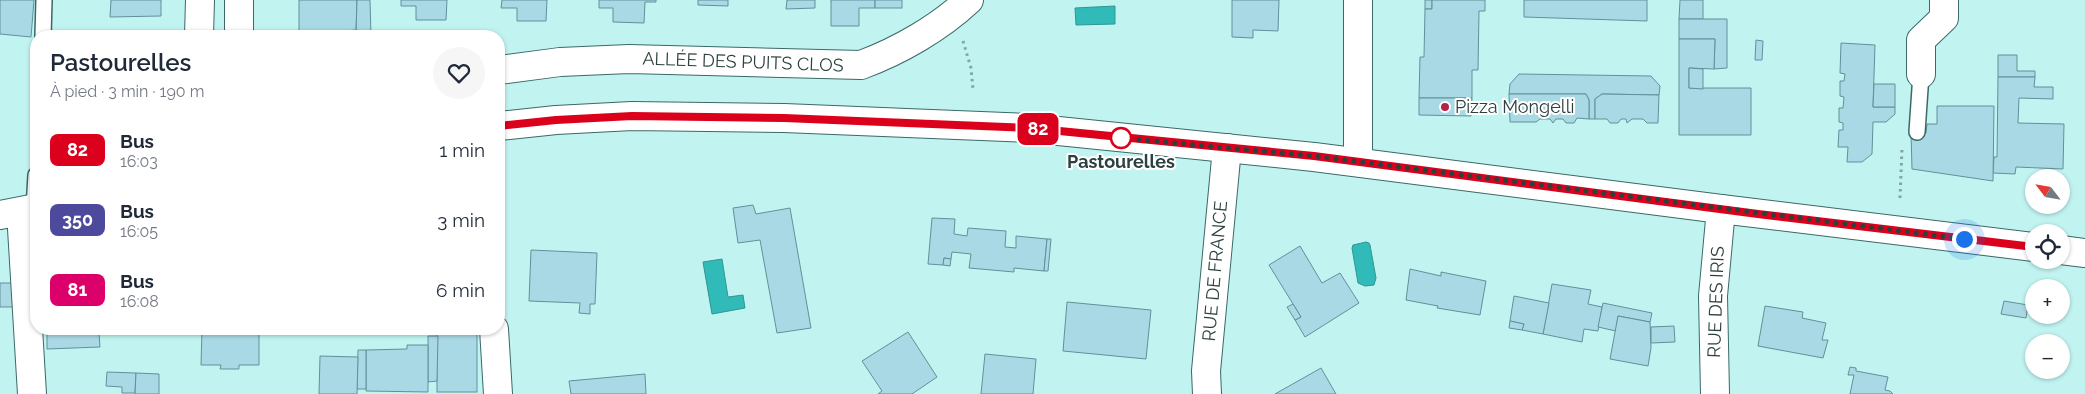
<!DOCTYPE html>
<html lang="fr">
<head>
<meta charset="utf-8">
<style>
	body { margin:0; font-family:Raleway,sans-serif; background:#f6f6f7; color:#1f2937; height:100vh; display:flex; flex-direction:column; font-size:19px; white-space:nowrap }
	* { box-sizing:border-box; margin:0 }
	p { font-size:16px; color:#747a83 }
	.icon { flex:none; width:28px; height:28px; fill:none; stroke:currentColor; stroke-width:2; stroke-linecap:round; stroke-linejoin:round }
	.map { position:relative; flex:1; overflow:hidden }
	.drawer { position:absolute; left:30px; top:30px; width:475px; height:305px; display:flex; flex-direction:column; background:#fff; border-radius:20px; box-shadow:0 1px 4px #0004 }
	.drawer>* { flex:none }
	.badge { padding:0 10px; border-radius:8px; font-size:18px; line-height:32px }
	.needle { width:32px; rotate:301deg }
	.buttons { position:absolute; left:2025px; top:169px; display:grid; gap:10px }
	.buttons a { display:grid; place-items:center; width:45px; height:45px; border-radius:50%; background:#fff; box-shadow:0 1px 4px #0004; font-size:25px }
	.you { position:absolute; width:25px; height:25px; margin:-12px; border:4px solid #fff; border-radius:50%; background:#1a73e8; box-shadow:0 0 0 8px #1a73e833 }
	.map>.badge { position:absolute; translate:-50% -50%; box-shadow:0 0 0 2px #fff }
	.round { display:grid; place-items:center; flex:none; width:52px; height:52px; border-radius:26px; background:#f6f6f7 }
	.summary { display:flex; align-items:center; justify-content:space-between; height:85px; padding:0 20px }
	h1 { font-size:24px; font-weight:600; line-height:38px }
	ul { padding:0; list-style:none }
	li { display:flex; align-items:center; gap:15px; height:70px; padding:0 20px }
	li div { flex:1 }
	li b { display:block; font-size:19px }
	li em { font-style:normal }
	li .badge { min-width:55px; font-weight:700; text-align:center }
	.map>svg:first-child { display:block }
	.water { fill:#31bbb8; stroke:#309694 }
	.building { fill:#a9d9e4; stroke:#62909a }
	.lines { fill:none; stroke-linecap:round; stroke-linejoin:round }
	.service-casing { stroke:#3a6967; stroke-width:18 }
	.minor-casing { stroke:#3a6967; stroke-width:30 }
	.secondary-casing { stroke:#3a6967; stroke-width:30 }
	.path { stroke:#80a5a3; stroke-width:3; stroke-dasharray:2.5 4; stroke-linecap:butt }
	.service { stroke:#fff; stroke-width:15 }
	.minor { stroke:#fff; stroke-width:28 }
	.secondary { stroke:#fff; stroke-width:28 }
	.line-casing { stroke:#fff; stroke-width:11 }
	.line { stroke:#db001b; stroke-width:8 }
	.walk { stroke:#2c403f; stroke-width:5; stroke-dasharray:0 9 }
	.poi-dot { fill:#b42248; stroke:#fff; stroke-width:2 }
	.stop-dot { fill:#fff; stroke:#db001b; stroke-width:2.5 }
	.labels { text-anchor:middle; stroke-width:4; stroke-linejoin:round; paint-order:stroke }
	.street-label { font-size:18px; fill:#2c403f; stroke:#fff }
	.poi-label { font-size:18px; fill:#2c403f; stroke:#fff; text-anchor:start }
	.stop-label { font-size:18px; font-weight:bold; fill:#2c403f; stroke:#fff }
</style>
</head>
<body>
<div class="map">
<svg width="2085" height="394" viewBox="0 0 2085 394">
	<rect width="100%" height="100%" fill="#c1f4f1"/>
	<g class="water">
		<path d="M1115,6v18l-39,1 -1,-17z"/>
		<path d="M1366,242l3,1 1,2 6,33 -2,7 -9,1 -7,-3 -6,-35 1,-3z"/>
		<path d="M722,259l6,38 15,-2 2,13 -33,6 -9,-52z"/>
	</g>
	<g class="building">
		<path d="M0,0h34l-3,37 -31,-3z"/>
		<path d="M111,0h50v16l-51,1z"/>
		<path d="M299,0h58l-1,30 -12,1v5h-45z"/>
		<path d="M357,0h13l1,36 -15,-1z"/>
		<path d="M401,0h46l-1,20h-30v-14h-15z"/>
		<path d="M502,0h45l-1,21h-29v-13h-16z"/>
		<path d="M599,0h57v2h-11l-1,21 -31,-1v-14h-14z"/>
		<path d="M698,0h30v6l-30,-1z"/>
		<path d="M787,0h28v8l-29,1z"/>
		<path d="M831,0h44v8h-16v18h-28z"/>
		<rect x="875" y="0" width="27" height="8"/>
		<path d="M1232,0h47l-1,31 -25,-1v8l-21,-1z"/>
		<rect x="1425" y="0" width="7" height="9"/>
		<path d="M1432,0h53v11h-6l-1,59h-6v28h-53l1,-41h4l1,-48h7z"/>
		<path d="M1524,0h123v21l-123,-4z"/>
		<path d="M1680,0h23v19h-24z"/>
		<path d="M1679,19h48v49l-13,1 1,-30h-36z"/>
		<path d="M1679,39h36l-1,30 -25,-1v20h62v47h-72z"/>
		<path d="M1756,40l7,1 -1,19h-7z"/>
		<path d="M1841,43l34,2 -2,62h22v7l-9,8h-13l-1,32 -10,8h-15l1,-15h-10l1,-17h4v-7l-4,-1v-14h4l1,-11 -4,-1v-15h4l1,-7 -5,-1z"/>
		<path d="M1998,55h19v16h18v6h-37z"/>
		<path d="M1689,68l14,1v20l-14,-1z"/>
		<path d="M1519,74l132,2 9,10 -1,9 -57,-1 -7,5v20h-6v-19l-3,-6h-77l1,-10z"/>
		<path d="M1998,77h37l-1,10h19v12l-34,-1 -1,25 46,1 -1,45 -47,-2 -1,7 -22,-1 1,-16h3z"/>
		<path d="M1874,84h21v23h-22z"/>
		<path d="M1509,94h77l3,6v19l-12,-1 -3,5h-8l-3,-4h-7l-3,4 -3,-4h-10l-4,3h-26z"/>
		<path d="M1602,94l57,1 -1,28h-11l-4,-4h-11l-5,4 -1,-4h-5l-3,4h-8l-3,-4h-12v-20z"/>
		<path d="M1419,98h53l-1,18 -52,-1z"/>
		<path d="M1937,106h57l-1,75 -81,-12 -1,-37 15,1 1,-9h10z"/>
		<path d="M753,205l3,9 34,-6 21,120 -34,5 -17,-93 -22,3 -5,-35z"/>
		<path d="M932,218l23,1 -1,15 13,2 1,-8 38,3 -1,16 11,1v-12l31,3 -3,32 -30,-3v4l-45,-4 2,-14 -19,-2 -1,7 -7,-1 -1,7 -15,-1z"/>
		<path d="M1047,239h4l-3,32h-4z"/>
		<path d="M1300,246l22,37 18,-10 19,30 -54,34 -10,-17 6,-3 -32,-52z"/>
		<path d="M531,250l66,3 -2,51h-5v10l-11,-1 1,-10 -51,-2z"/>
		<path d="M944,258l7,1 -1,7 -7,-1z"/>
		<path d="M1410,269l31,7v-4l45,9 -6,34 -43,-7 1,-2 -32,-6z"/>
		<path d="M0,283h12l1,24h-13z"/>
		<path d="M1552,284l39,6 -3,14 14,3 -4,24 -14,-2 -2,13 -39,-8z"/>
		<path d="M1514,296l35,7 -6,31 -21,-4 2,-6 -14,-3z"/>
		<path d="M2004,301l24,4 -2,13 -25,-4z"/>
		<path d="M1067,302l84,8 -5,49 -83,-8z"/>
		<path d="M1603,303l49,10 -2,9 -32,-6 -2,15 -18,-4z"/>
		<path d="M1293,304l8,13 -6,3 -8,-13z"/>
		<path d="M1765,306l38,6 -1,6 24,5 -4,17h6l-5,18 -65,-12z"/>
		<path d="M1618,316l32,6 1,26 -3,18 -38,-7z"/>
		<path d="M1510,321l14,3 -2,6 -13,-2z"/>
		<path d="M1674,326l1,16 -24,1v-16z"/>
		<path d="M47,329h75v3l-23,1 1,14 -53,2z"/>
		<path d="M202,329h57v36h-20v4h-19l1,-4h-20z"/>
		<rect x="437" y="331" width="40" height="61"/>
		<path d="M908,332l29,45 -25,17h-34l4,-3 -20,-30z"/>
		<path d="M428,336h10l-1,45 -9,1z"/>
		<path d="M407,345h21v47l-62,-1v-41l41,-1z"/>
		<path d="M358,350h8v39h-9z"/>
		<path d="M985,354l51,5 -3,35h-52z"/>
		<path d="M320,356l38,1 -1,37h-38z"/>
		<path d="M1850,367l6,1v3l32,6 -3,13 5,1 3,3h-43l4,-19h-6z"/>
		<path d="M1321,368l15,26h-61z"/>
		<path d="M107,372l29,1 -1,20h-13v-6l-16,-1z"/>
		<path d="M136,373l23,1v20h-24z"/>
		<path d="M645,374l1,20h-75l-2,-13z"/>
	</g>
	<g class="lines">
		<g class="service-casing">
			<g id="service">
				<path d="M43,36l1,-36"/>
				<path d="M1917,132l4,-58"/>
				<path d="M34,209l2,-34"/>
			</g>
		</g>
		<g class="minor-casing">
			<g id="minor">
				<path d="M199,36l1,-36"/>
				<path d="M239,36v-36"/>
				<path d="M499,70l61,-8 69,-3 232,6c38,-14 78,-37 108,-65"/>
				<path d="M1921,74v-34l23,-22v-18"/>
				<path d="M1358,162v-162"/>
				<path d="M21,212l11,182"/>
				<path d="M494,329l4,65"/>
				<path d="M1207,394l-1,-23 21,-223"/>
				<path d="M1715,394l-2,-98 8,-87"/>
			</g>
		</g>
		<g class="secondary-casing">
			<g id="secondary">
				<path d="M499,126l57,-6 76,-4 152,2 245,10 285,29 407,52 313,38"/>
				<path d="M0,215l36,-7"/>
				<path d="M2061,250l24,3"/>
			</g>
		</g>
		<g class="path">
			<path d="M963,41l8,27 2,21"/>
			<path d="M1900,198l2,-49"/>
		</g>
		<use href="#service" class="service"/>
		<use href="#minor" class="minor"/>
		<use href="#secondary" class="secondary"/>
	</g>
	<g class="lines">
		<g class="line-casing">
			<path id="line" d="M499,126l57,-6 76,-4 152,2 245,10 285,28 444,58 276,33"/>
		</g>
		<use href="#line" class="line"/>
		<path class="walk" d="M1121,138l193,18 650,83"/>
	</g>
	<circle class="poi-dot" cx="1445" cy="107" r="5"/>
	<circle class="stop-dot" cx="1121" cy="138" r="10"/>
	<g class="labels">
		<g class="street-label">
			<text transform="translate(743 62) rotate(2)" y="6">ALLÉE DES PUITS CLOS</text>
			<text transform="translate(1215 271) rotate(-85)" y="6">RUE DE FRANCE</text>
			<text transform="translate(1716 302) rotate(-88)" y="6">RUE DES IRIS</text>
		</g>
		<g class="poi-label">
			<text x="1455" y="113">Pizza Mongelli</text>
		</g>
		<g class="stop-label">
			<text x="1121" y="168">Pastourelles</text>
		</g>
	</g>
</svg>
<div class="buttons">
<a><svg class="needle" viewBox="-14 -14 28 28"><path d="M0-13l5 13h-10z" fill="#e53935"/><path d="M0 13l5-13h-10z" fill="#747a83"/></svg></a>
<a><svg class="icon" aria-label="locate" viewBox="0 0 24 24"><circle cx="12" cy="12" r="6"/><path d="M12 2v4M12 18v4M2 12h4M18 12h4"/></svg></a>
<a>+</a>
<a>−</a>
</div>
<div class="you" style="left:1964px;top:239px"></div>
<b class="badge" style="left:1038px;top:129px;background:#db001b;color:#fff">82</b>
<section class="drawer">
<div class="summary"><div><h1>Pastourelles</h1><p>À pied · 3 min · 190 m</p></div><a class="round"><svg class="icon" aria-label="heart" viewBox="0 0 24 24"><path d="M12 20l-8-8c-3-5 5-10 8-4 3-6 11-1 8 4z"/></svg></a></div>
<ul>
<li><span class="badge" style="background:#db001b;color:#fff">82</span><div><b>Bus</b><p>16:03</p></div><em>1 min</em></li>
<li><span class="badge" style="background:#4d499d;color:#fff">350</span><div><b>Bus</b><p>16:05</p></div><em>3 min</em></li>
<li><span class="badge" style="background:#dc006b;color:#fff">81</span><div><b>Bus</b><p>16:08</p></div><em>6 min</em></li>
</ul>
</section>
</div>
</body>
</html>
